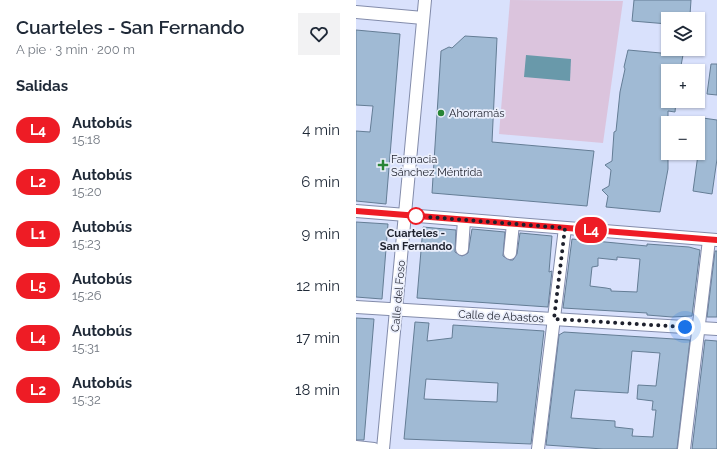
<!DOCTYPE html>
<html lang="es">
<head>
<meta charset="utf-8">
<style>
	body { margin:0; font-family:Raleway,sans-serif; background:#f2f2f3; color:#1f2937; height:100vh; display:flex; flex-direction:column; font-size:15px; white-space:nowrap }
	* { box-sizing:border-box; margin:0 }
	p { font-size:13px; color:#747a83 }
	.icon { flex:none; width:22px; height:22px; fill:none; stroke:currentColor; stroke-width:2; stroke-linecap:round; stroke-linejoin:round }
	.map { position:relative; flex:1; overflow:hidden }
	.sheet { display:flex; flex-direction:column; background:#fff; width:356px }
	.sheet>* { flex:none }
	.badge { padding:0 8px; border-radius:13px; font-size:14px; line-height:26px }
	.fabs { position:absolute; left:305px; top:12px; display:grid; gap:8px }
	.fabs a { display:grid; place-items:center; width:44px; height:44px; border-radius:0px; background:#fff; box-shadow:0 1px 3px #0004; font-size:20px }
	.you { position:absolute; width:20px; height:20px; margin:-10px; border:3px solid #fff; border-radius:50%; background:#1a73e8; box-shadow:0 0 0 6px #1a73e833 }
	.map>.badge { position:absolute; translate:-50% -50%; box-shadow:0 0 0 2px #fff }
	h2 { padding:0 16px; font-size:15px; line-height:36px }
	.round { display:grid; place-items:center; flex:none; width:42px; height:42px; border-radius:0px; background:#f2f2f3 }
	.headline { display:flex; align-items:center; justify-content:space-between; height:68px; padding:0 16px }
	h1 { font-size:19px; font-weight:600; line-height:30px }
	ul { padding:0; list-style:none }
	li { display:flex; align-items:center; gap:12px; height:52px; padding:0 16px }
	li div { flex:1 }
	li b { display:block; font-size:15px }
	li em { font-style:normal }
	li .badge { min-width:44px; font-weight:700; text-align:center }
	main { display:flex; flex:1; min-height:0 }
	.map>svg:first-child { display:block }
	.green { fill:#dbc4dd }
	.water { fill:#6999aa }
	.building { fill:#a0bad4; stroke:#647d95; fill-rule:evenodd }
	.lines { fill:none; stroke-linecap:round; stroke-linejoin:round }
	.street-casing { stroke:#838cab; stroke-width:14 }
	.street { stroke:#fff; stroke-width:12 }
	.line-casing { stroke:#fff; stroke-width:9 }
	.line { stroke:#ee1c25; stroke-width:6 }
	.walk { stroke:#1e212d; stroke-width:4; stroke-dasharray:0 7.2 }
	.poi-dot { fill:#288536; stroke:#ebeffc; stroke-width:1.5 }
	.stop-dot { fill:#fff; stroke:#ee1c25; stroke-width:2 }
	.labels { text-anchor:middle; stroke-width:3.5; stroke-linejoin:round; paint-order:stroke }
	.poi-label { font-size:11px; fill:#1e212d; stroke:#ebeffc; text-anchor:start }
	.stop-label { font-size:11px; font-weight:bold; fill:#1e212d; stroke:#ebeffc }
	.street-label { font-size:11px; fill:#1e212d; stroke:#ebeffc }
</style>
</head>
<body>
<main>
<section class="sheet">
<div class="headline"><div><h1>Cuarteles - San Fernando</h1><p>A pie · 3 min · 200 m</p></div><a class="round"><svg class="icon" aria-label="heart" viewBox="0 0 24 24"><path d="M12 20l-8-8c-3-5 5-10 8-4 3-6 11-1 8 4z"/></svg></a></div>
<h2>Salidas</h2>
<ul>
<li><span class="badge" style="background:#ee1c25;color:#fff">L4</span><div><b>Autobús</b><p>15:18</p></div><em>4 min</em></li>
<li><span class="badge" style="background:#ee1c25;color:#fff">L2</span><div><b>Autobús</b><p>15:20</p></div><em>6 min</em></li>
<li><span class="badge" style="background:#ee1c25;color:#fff">L1</span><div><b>Autobús</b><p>15:23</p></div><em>9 min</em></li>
<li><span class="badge" style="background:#ee1c25;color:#fff">L5</span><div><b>Autobús</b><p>15:26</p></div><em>12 min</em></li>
<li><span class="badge" style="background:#ee1c25;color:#fff">L4</span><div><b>Autobús</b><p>15:31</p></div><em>17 min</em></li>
<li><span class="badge" style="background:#ee1c25;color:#fff">L2</span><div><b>Autobús</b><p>15:32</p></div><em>18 min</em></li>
</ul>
</section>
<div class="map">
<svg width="361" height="449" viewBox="0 0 361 449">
	<rect width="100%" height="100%" fill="#d9e1fc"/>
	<path class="green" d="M154,0l113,1 -20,142 -104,-9z"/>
	<path class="water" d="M170,55l45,4 -1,22 -46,-4z"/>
	<g class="building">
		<path d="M278,0h57l-1,15 -2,4h-20v5l-36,-3z"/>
		<path d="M0,30l44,4 -14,170 -30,-3v-70l14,1 3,-26 -17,-1z"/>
		<path d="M109,36l32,2 -5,104 102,9 -7,55 -155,-13 9,-142 8,-4 3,1z"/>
		<path d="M272,50l55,5 -3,16h-12v30h8l-1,11 -7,-1v58l-8,43 -54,-5 2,-11 -6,-6 7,-4 2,-16 -6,-5 7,-4 2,-29 2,-1 4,-39 5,-23 -1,-2z"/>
		<path d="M355,64h6v31l-10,-1z"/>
		<path d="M347,118l14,2v39l-5,35 -19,-3z"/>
		<path d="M0,222l32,2 -6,75 -26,-2z"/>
		<path d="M67,227l33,3 -1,22 7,4 6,-3 4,-24 33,3 -2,24 7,4h3l4,-6 3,-21 32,3 -3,36 3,-1 -4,36 -131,-9z"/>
		<path d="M227,238l12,1v2l52,5v-2l42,3 11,3 -8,66 -20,1 -25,-2v-2l-84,-5 9,-69 11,1zM261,257l23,2 -3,33 -26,-1v-2l-5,-1 -16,-2 2,-19 6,-1v-8l19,2z"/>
		<path d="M359,251h2v66h-10z"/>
		<path d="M0,318l18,1 -10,121h-8z"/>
		<path d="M59,322l14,1 -2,18 25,-3 1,-13 91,6 -13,113 -127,-5zM70,379l72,4 -1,19 -73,-3z"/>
		<path d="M208,332l126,8 -13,109h-74l-57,-4 13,-110zM276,351l28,2 -4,33 -18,-1 -1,14 16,2 -1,9h4l-3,27 -21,-1 1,-7 -18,-2v-6l-44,-3 4,-28 53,3z"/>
		<path d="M349,340l12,1v108h-25z"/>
	</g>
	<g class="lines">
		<g class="street-casing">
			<g id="street">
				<path d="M0,12l67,6"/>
				<path d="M0,211l361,29"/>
				<path d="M106,249l2,-29"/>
				<path d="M154,253l3,-29"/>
				<path d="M0,307l361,22"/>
				<path d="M0,447l18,2"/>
				<path d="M27,449l42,-449"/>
				<path d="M182,449l27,-221"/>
				<path d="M328,449l25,-209"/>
			</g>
		</g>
		<use href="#street" class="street"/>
	</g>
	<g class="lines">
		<g class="line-casing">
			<path id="line" d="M0,211l361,29"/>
		</g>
		<use href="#line" class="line"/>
		<path class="walk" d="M60,216l149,12 -11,91 131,8"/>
	</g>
	<g class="poi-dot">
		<circle cx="85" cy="113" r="4"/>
		<path d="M25 159h4v4h4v4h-4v4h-4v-4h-4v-4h4z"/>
	</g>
	<circle class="stop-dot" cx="60" cy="216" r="8"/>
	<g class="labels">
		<g class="poi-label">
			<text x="93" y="117">Ahorramás</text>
			<text x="35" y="163">Farmacia<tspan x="35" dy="13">Sánchez Méntrida</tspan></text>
		</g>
		<g class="stop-label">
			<text x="60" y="237">Cuarteles -<tspan x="60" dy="13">San Fernando</tspan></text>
		</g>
		<g class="street-label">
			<text transform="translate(42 296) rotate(-85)" y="4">Calle del Foso</text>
			<text transform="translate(145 316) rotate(3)" y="4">Calle de Abastos</text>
		</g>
	</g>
</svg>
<div class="fabs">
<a><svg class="icon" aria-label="layers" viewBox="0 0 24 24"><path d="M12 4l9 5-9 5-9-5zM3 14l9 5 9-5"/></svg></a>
<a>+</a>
<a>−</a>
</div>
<div class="you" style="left:329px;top:327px"></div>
<b class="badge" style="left:235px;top:230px;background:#ee1c25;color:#fff">L4</b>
</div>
</main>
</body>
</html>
